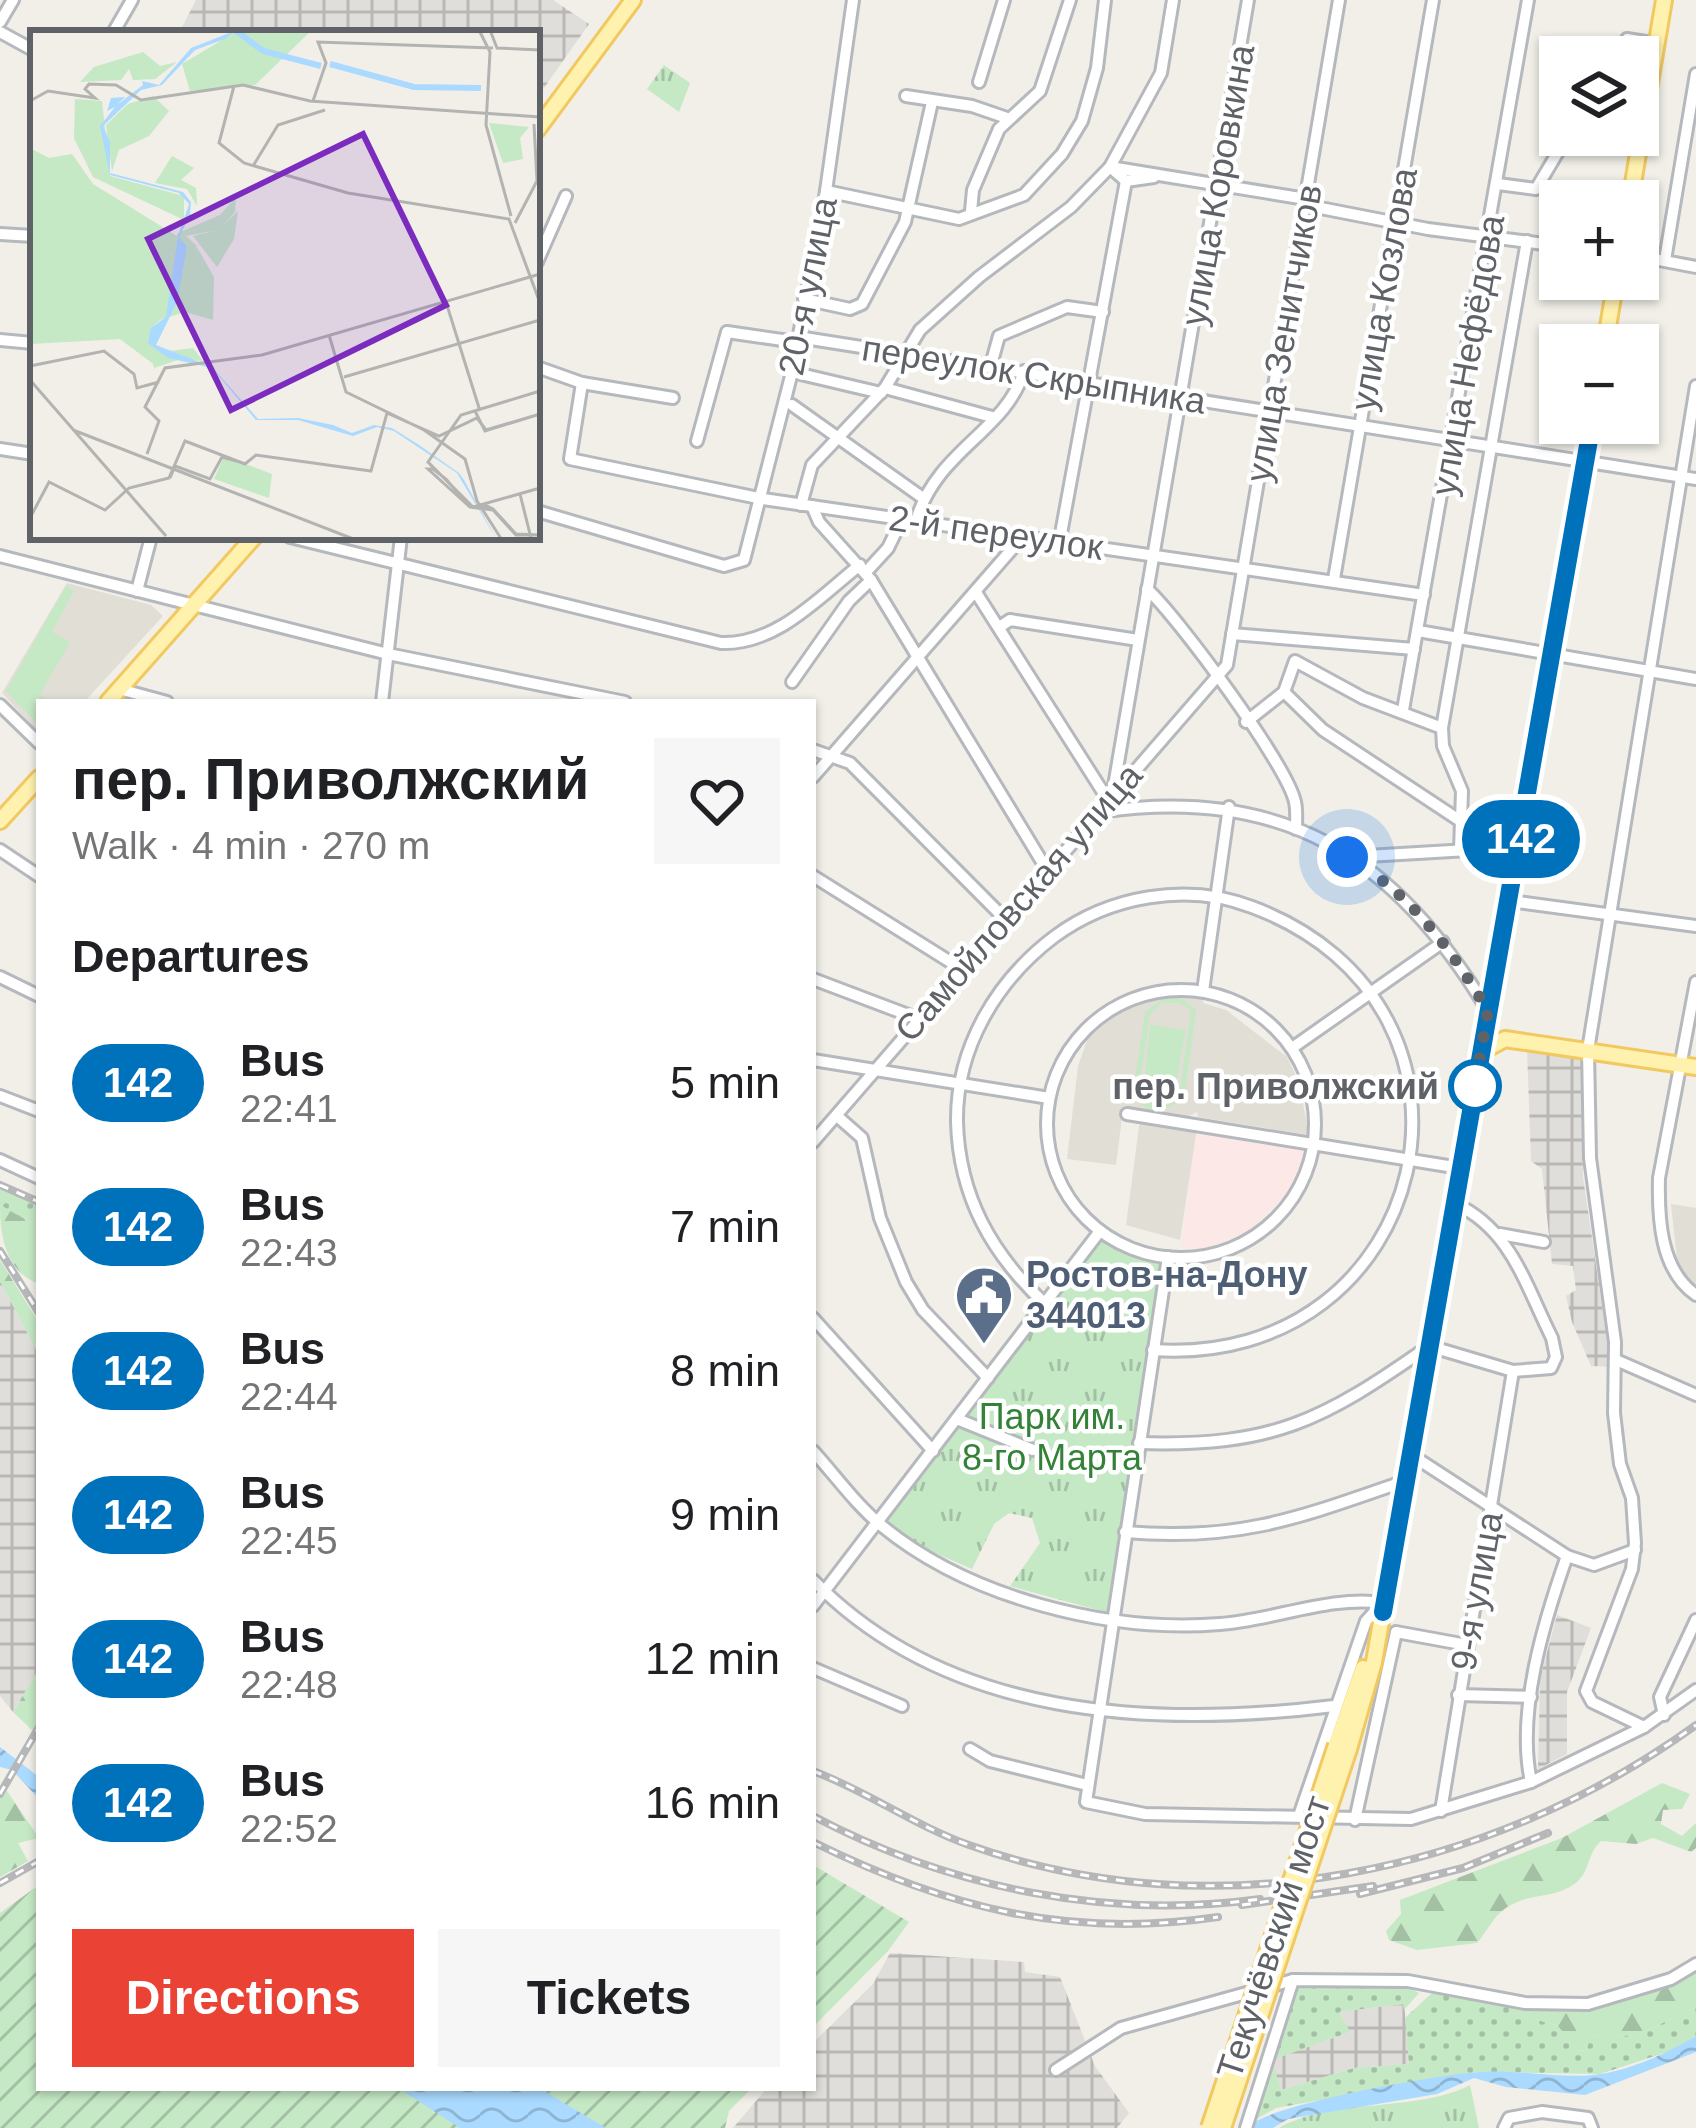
<!DOCTYPE html>
<html lang="en">
<head>
<meta charset="utf-8">
<style>
	body { margin:0; font-family:Arial,sans-serif; background:#f6f6f6; color:#202124; height:100vh; display:flex; flex-direction:column; font-size:45px; white-space:nowrap }
	* { box-sizing:border-box; margin:0 }
	p { font-size:39px; color:#757577 }
	.icon { flex:none; width:66px; height:66px; fill:none; stroke:currentColor; stroke-width:2; stroke-linecap:round; stroke-linejoin:round }
	.map { position:relative; flex:1; overflow:hidden }
	.side { position:absolute; left:36px; top:699px; width:780px; height:1392px; display:flex; flex-direction:column; background:#fff; border-radius:0px; box-shadow:0 3px 9px #0004 }
	.side>* { flex:none }
	.badge { padding:0 24px; border-radius:39px; font-size:42px; line-height:78px }
	.tools { position:absolute; left:1539px; top:36px; display:grid; gap:24px }
	.tools a { display:grid; place-items:center; width:120px; height:120px; border-radius:0px; background:#fff; box-shadow:0 3px 9px #0004; font-size:60px }
	.you { position:absolute; width:60px; height:60px; margin:-30px; border:9px solid #fff; border-radius:50%; background:#1a73e8; box-shadow:0 0 0 18px #1a73e833 }
	.map>.badge { position:absolute; translate:-50% -50%; box-shadow:0 0 0 6px #fff }
	h2 { padding:0 36px; font-size:45px; line-height:108px }
	.round { display:grid; place-items:center; flex:none; width:126px; height:126px; border-radius:0px; background:#f6f6f6 }
	.overview { display:flex; align-items:center; justify-content:space-between; height:204px; padding:0 36px }
	h1 { font-size:57px; font-weight:800; line-height:90px }
	.primary-button { display:flex; gap:24px; margin-top:auto; padding:24px 36px }
	.primary-button a { flex:1; height:138px; border-radius:0px; background:#ea4335; color:#fff; font-size:48px; font-weight:800; line-height:138px; text-align:center }
	.primary-button a+a { background:#f6f6f6; color:#202124 }
	ul { padding:0; list-style:none }
	li { display:flex; align-items:center; gap:36px; height:144px; padding:0 36px }
	li div { flex:1 }
	li b { display:block; font-size:45px }
	li em { font-style:normal }
	li .badge { min-width:132px; font-weight:700; text-align:center }
	.map>svg:first-child { display:block }
	.industrial { fill:url(#industrial-grid) }
	.education { fill:#e1ded6 }
	.medical { fill:#fce8e6 }
	.grass { fill:url(#grass-dots) }
	.forest { fill:url(#forest-firs) }
	.park { fill:url(#park-tufts) }
	.garden { fill:url(#garden-furrows) }
	.pitch { fill:#c5e8c5; fill-rule:evenodd }
	.water { fill:url(#water-waves) }
	.lines { fill:none; stroke-linecap:round; stroke-linejoin:round }
	.minor-casing { stroke:#b5b8bc; stroke-width:16 }
	.major-casing { stroke:#f2c960; stroke-width:20 }
	.minor { stroke:#fff; stroke-width:10 }
	.major { stroke:#fff2af; stroke-width:14 }
	.rail-casing { stroke:#b6b7b8; stroke-width:8 }
	.rail { stroke:#fff; stroke-width:3; stroke-dasharray:9; stroke-linecap:butt }
	.major-bridge-casing { stroke:#f2c960; stroke-width:20; stroke-linecap:butt }
	.major-bridge { stroke:#fff2af; stroke-width:14 }
	.line-casing { stroke:#fff; stroke-width:27 }
	.line { stroke:#0072bc; stroke-width:18 }
	.walk { stroke:#5f6368; stroke-width:12; stroke-dasharray:0 21.6 }
	.stop-dot { fill:#fff; stroke:#0072bc; stroke-width:6 }
	.labels { text-anchor:middle; stroke-width:9; stroke-linejoin:round; paint-order:stroke }
	.street-label { font-size:36px; fill:#5f6368; stroke:#fff }
	.stop-label { font-size:36px; font-weight:bold; fill:#5f6368; stroke:#fff; text-anchor:end }
	.service-label { font-size:36px; font-weight:bold; fill:#4e5e75; stroke:#fff; text-anchor:start }
	.park-label { font-size:36px; fill:#348238; stroke:#fff }
	.inset-river { fill:none; stroke:#aadaff; stroke-width:6 }
	.inset-road { fill:none; stroke:#b3b3b1; stroke-width:3 }
	.view { fill:#7b2cbf; fill-opacity:0.15; stroke:#7b2cbf; stroke-width:6 }
	.inset-edge { fill:none; stroke:#5f6368; stroke-width:6 }
</style>
</head>
<body>
<div class="map">
<svg width="1696" height="2128" viewBox="0 0 1696 2128">
	<defs>
		<pattern id="industrial-grid" width="8" height="8" patternUnits="userSpaceOnUse" patternTransform="scale(3)"><rect width="8" height="8" fill="#e0deda"/><path d="M0 4h8M4 0v8" fill="none" stroke="#b9b8b5"/></pattern>
		<pattern id="grass-dots" width="8" height="8" patternUnits="userSpaceOnUse" patternTransform="scale(3)"><rect width="8" height="8" fill="#c5e8c5"/><path d="M2 2h.1M6 6h.1" fill="none" stroke="#a3c0a4" stroke-width="1.8" stroke-linecap="round"/></pattern>
		<pattern id="forest-firs" width="22" height="20" patternUnits="userSpaceOnUse" patternTransform="scale(3)"><rect width="22" height="20" fill="#c5e8c5"/><path d="M5 1l3.5 6h-7zM16 11l3.5 6h-7z" fill="#a3c0a4"/></pattern>
		<pattern id="park-tufts" width="24" height="20" patternUnits="userSpaceOnUse" patternTransform="scale(3)"><rect width="24" height="20" fill="#c5e8c5"/><path d="M3 7l-1-3M5 7V3M7 7l1-3M15 17l-1-3M17 17v-4M19 17l1-3" fill="none" stroke="#a3c0a4"/></pattern>
		<pattern id="garden-furrows" width="10" height="10" patternUnits="userSpaceOnUse" patternTransform="scale(3)"><rect width="10" height="10" fill="#c5e8c5"/><path d="M-1 1l2-2M0 10L10 0M9 11l2-2" fill="none" stroke="#a3c0a4"/></pattern>
		<pattern id="water-waves" width="16" height="10" patternUnits="userSpaceOnUse" patternTransform="scale(3)"><rect width="16" height="10" fill="#aadaff"/><path d="M0 5q4-4 8 0t8 0" fill="none" stroke="#8eb4d2"/></pattern>
	</defs>
	<rect width="100%" height="100%" fill="#f1efe8"/>
	<g class="industrial">
		<path d="M196,0h357l36,24 -52,74v-65h-358z"/>
		<path d="M1527,1049l54,9 2,119 28,190 -20,-1 -19,-44 -6,-26 10,-6 -3,-24 -21,-2 -10,-95 -11,-8z"/>
		<path d="M0,1281l39,74v314l-26,43 -13,-16z"/>
		<path d="M1557,1615l34,13 -24,64v62l-29,15 2,-90z"/>
		<path d="M890,1953l134,9 1,10 35,5 35,89 34,47 -12,15h-384l34,-40h46v-45l60,-59z"/>
		<path d="M1404,2004l6,60 -56,4 -73,22 -10,-30 79,-28 -11,-20z"/>
	</g>
	<g class="education">
		<path d="M67,583l84,22 12,11 -79,86h-45v31l-37,-40z"/>
		<path d="M1173,994l31,2 -1,7 23,7 61,47 12,25 10,53 -111,-18 -1,-5 -10,5 -64,-7 -7,55 -49,-6 11,-93 11,-31 39,-30z"/>
		<path d="M1140,1119l57,9 -17,112 -54,-15z"/>
		<path d="M1671,1204l25,4v82l-18,-22z"/>
	</g>
	<path class="medical" d="M1197,1128l108,18 1,14 -17,33 -42,39 -40,16h-26z"/>
	<g class="grass">
		<path d="M0,1188l39,17v22l-39,-22z"/>
		<path d="M1302,1984l100,1 17,8 -15,17 -1,-6 -64,8 11,20 -78,28 9,30 73,-22 55,-4 -4,-46 28,-26 83,12 -1,9 43,13 19,24 9,1 4,-14 47,-2 59,-28v29l-23,14 -73,24 -124,-2 -200,36 -23,13c13,-42 21,-103 49,-137z"/>
	</g>
	<g class="forest">
		<path d="M0,1205l39,22v57c-33,-12 -39,-47 -39,-79z"/>
		<path d="M0,1260l39,63v32l-39,-74z"/>
		<path d="M39,1669v50l-6,12 -20,-19z"/>
		<path d="M1662,1783l28,11 -8,15 -19,1 -2,14 21,12 14,-13v25l-5,4 -38,-14 -17,6 -35,-3c-13,11 -11,29 -23,40 -19,17 -42,12 -63,22 -21,9 -25,25 -38,40l-60,7 -28,-10 -3,-9 15,-17 -1,-14 162,-62z"/>
		<path d="M7,1791l32,47 -21,5 10,18 -28,16v-78z"/>
		<path d="M1696,1966v41l-59,28 -46,2 -5,14 -9,-1 -19,-24 -43,-13 -2,-5 76,-2z"/>
	</g>
	<g class="park">
		<path d="M664,65l26,18 -11,29 -32,-23z"/>
		<path d="M1100,1240l55,17 6,8 -52,348 -99,-27 30,-43 -8,-25 -23,-5 -15,11 -22,45 -48,-21 -37,-27z"/>
		<path d="M1470,2085l9,43h-200c51,-30 141,-16 191,-43z"/>
	</g>
	<g class="garden">
		<path d="M813,1865l96,57 -21,29 -75,76z"/>
		<path d="M39,1885v203h713l-23,23 -4,17h-725v-215z"/>
	</g>
	<g class="pitch">
		<path d="M66,586l8,5 -22,41 18,10 -30,52 7,8h-8v23l-33,-34z"/>
		<path d="M1166,997l17,2 13,11 -12,89 -26,13 -15,-6 -10,-13 12,-81zM1162,1003h19l10,8 -12,86 -20,11 -21,-16 12,-78z"/>
		<path d="M1150,1025l36,5 -13,68 -30,-5z"/>
	</g>
	<g class="water">
		<path d="M0,1747l39,30v22l-27,-29 -12,-3z"/>
		<path d="M1696,2036v16l-111,43 -79,-8 -32,-9 -37,16 -149,25 -15,9h-26c19,-24 196,-54 233,-56 39,-3 83,8 121,2 32,-5 68,-22 95,-38z"/>
		<path d="M398,2088h141l67,40h-146z"/>
	</g>
	<g class="lines">
		<g class="minor-casing">
			<g id="minor">
				<path d="M0,22l13,-22"/>
				<path d="M0,32l33,18"/>
				<path d="M113,33l19,-33"/>
				<path d="M1616,57l11,-18 31,5"/>
				<path d="M979,82l25,-82"/>
				<path d="M906,96l66,10 35,12"/>
				<path d="M1110,167l196,32"/>
				<path d="M1110,167l16,14 28,-4"/>
				<path d="M1498,184l38,5 32,-54"/>
				<path d="M826,191l133,28 65,-24 38,-41 20,-33 15,-53 8,-68"/>
				<path d="M1305,205l123,24 132,17"/>
				<path d="M971,211l2,-21 26,-61 41,-38 30,-91"/>
				<path d="M0,234l33,2"/>
				<path d="M1638,256l58,11"/>
				<path d="M1665,260l31,-186"/>
				<path d="M537,262l29,-66"/>
				<path d="M804,299l46,10 12,-5 43,-82 27,-120"/>
				<path d="M798,337l898,142"/>
				<path d="M0,340l33,3"/>
				<path d="M991,365l8,-29 68,-29 36,5"/>
				<path d="M537,367l45,16 91,15"/>
				<path d="M792,372l89,21"/>
				<path d="M582,383l-12,76 193,40 661,96"/>
				<path d="M885,388l107,29"/>
				<path d="M792,405l131,93"/>
				<path d="M697,441l30,-109 69,10"/>
				<path d="M0,449l33,5"/>
				<path d="M801,505l11,-40 73,-77 35,-58 59,-53 92,-70 39,-40 51,-94 12,-73"/>
				<path d="M812,506l7,16 52,58 176,290"/>
				<path d="M537,511l187,55 20,-6 48,-188 34,-181 27,-191"/>
				<path d="M917,518c21,-68 89,-87 107,-147"/>
				<path d="M290,537l431,106c56,2 98,-46 139,-78"/>
				<path d="M1060,539l66,-358"/>
				<path d="M0,556l388,98 237,48"/>
				<path d="M866,572l22,-24 15,-31"/>
				<path d="M1334,579l99,-579"/>
				<path d="M1147,589c31,28 140,176 148,213 2,8 1,19 1,27"/>
				<path d="M137,591l14,-54"/>
				<path d="M977,594l131,206"/>
				<path d="M1001,626l9,-6 128,20"/>
				<path d="M1418,631l278,48"/>
				<path d="M1232,634l182,15"/>
				<path d="M792,682l57,-81 22,-21"/>
				<path d="M119,689l48,13"/>
				<path d="M1284,692l39,38 139,92"/>
				<path d="M382,702l19,-165"/>
				<path d="M0,705l39,38"/>
				<path d="M1403,710l125,-710"/>
				<path d="M1246,722l38,-30 11,-31 68,37 79,30 1,18 19,45 -2,59"/>
				<path d="M1442,728l85,-487"/>
				<path d="M813,750l37,13 154,155"/>
				<path d="M813,777l212,-243"/>
				<path d="M1113,792l135,-792"/>
				<path d="M1100,812c183,-27 295,44 388,199"/>
				<path d="M0,850l39,26"/>
				<path d="M1350,857l169,-10"/>
				<path d="M813,876l147,92"/>
				<path d="M1510,901l186,25"/>
				<path d="M0,977l39,19"/>
				<path d="M813,979l103,39"/>
				<path d="M1696,982l-37,196c-1,40 1,92 37,117"/>
				<circle cx="1181" cy="1124" r="134"/>
				<path d="M1203,991l26,-184"/>
				<path d="M1292,1048l151,-106"/>
				<path d="M813,1060l236,38"/>
				<path d="M0,1096l39,15"/>
				<path d="M1127,1114l333,54"/>
				<path d="M837,1116l25,22 18,80 26,64 17,28 65,68"/>
				<path d="M813,1142l414,-477 112,-665"/>
				<path d="M0,1160l39,18"/>
				<path d="M1500,1234l44,8"/>
				<path d="M1168,1257l-82,545 59,12 266,5 120,-37 113,-55 52,-37"/>
				<path d="M1045,1304c-53,-50 -86,-107 -88,-182 -1,-74 39,-141 97,-185 55,-41 133,-55 198,-30 265,99 180,462 -99,443"/>
				<path d="M813,1318l120,133"/>
				<path d="M1616,1360l80,35"/>
				<path d="M957,1419l76,31"/>
				<path d="M1139,1443c134,4 183,-22 290,-97l84,25 38,-3 5,-11 -4,-19c-27,-54 -41,-109 -98,-135"/>
				<path d="M813,1451c22,24 43,54 69,75 88,72 226,107 338,98 55,-4 110,-29 164,-21"/>
				<path d="M1410,1454l157,102 27,9 41,-15"/>
				<path d="M1125,1532c114,10 176,-15 280,-51"/>
				<path d="M813,1580c135,139 341,148 521,126"/>
				<path d="M813,1606l287,-375"/>
				<path d="M813,1668l89,38"/>
				<path d="M1458,1695l73,2"/>
				<path d="M1664,1715l-4,-18 36,-77"/>
				<path d="M1644,1727l-52,-25 -6,-11 46,-122 3,-26 -3,-45 -12,-34 -6,-51 1,-71 -25,-184 -2,-108 108,-664"/>
				<path d="M970,1749l20,12 97,24"/>
				<path d="M1531,1782c-15,-70 13,-161 36,-226"/>
				<path d="M1441,1811l72,-440"/>
				<path d="M1300,1813l66,-192 9,-10 6,5"/>
				<path d="M1355,1820l41,-188 71,13"/>
				<path d="M1056,2070l65,-42 172,-48 115,1 117,22 63,1 83,-25 25,-15"/>
				<path d="M1246,2128l47,-148"/>
				<path d="M1504,2128l5,-10 33,-6 46,6 4,10"/>
			</g>
		</g>
		<g class="major-casing">
			<g id="major">
				<path d="M537,130l96,-130"/>
				<path d="M1630,201l34,-201"/>
				<path d="M1605,345l11,-66"/>
				<path d="M108,702l146,-165"/>
				<path d="M0,821l39,-43"/>
				<path d="M1481,1052l24,-13 191,28"/>
				<path d="M1336,1745l27,-77"/>
				<path d="M1349,1749l25,-87 217,-1239"/>
			</g>
		</g>
		<use href="#minor" class="minor"/>
		<use href="#major" class="major"/>
		<g class="rail-casing">
			<g id="rail">
				<path d="M0,1185l39,17"/>
				<path d="M0,1251l39,62"/>
				<path d="M813,1771c54,20 102,55 156,74 245,87 521,29 727,-120"/>
				<path d="M0,1794l39,-67"/>
				<path d="M813,1816c136,72 294,104 447,83"/>
				<path d="M813,1842c134,66 255,97 405,75"/>
				<path d="M0,1883l39,-22"/>
				<path d="M1360,1894l103,-26 85,-35"/>
				<path d="M1242,1905l131,-19"/>
			</g>
		</g>
		<use href="#rail" class="rail"/>
		<g class="major-bridge-casing">
			<g id="major-bridge">
				<path d="M1209,2128l127,-383"/>
				<path d="M1223,2128l126,-379"/>
			</g>
		</g>
		<use href="#major-bridge" class="major-bridge"/>
	</g>
	<g class="lines">
		<g class="line-casing">
			<path id="line" d="M1383,1612l209,-1189"/>
		</g>
		<use href="#line" class="line"/>
		<path class="walk" d="M1347,857c64,36 104,92 141,154l-15,85 2,-10"/>
	</g>
	<defs>
		<g id="civic-pin" transform="scale(3)"><path d="M0 17L-7.5 6A9.5 9.5 0 1 1 7.5 6Z" fill="#5c6f8a" stroke="#fff"/><path d="M-.6-6.5H3V-4.5H.6V-3L4-1V1h2V6H-6V1h2V-1L-.6-3ZM-1.2 2.5V6h2.4V2.5Z" fill="#fff"/></g>
	</defs>
	<g fill-rule="evenodd">
		<use href="#civic-pin" x="984" y="1295"/>
	</g>
	<circle class="stop-dot" cx="1475" cy="1086" r="24"/>
	<g class="labels">
		<g class="street-label">
			<text transform="translate(1217 185) rotate(-80)" y="13">улица Коровкина</text>
			<text transform="translate(807 286) rotate(-79)" y="13">20-я улица</text>
			<text transform="translate(1383 289) rotate(-80)" y="13">улица Козлова</text>
			<text transform="translate(1283 333) rotate(-80)" y="13">улица Зенитчиков</text>
			<text transform="translate(1467 355) rotate(-80)" y="13">улица Нефёдова</text>
			<text transform="translate(1034 374) rotate(9)" y="13">переулок Скрыпника</text>
			<text transform="translate(996 532) rotate(8)" y="13">2-й переулок</text>
			<text transform="translate(1018 902) rotate(-49)" y="13">Самойловская улица</text>
			<text transform="translate(1476 1591) rotate(-80)" y="13">9-я улица</text>
			<text transform="translate(1273 1937) rotate(-72)" y="13">Текучёвский мост</text>
		</g>
		<g class="stop-label">
			<text x="1439" y="1099">пер. Приволжский</text>
		</g>
		<g class="service-label">
			<text x="1026" y="1287">Ростов-на-Дону<tspan x="1026" dy="41">344013</tspan></text>
		</g>
		<g class="park-label">
			<text x="1052" y="1429">Парк им.<tspan x="1052" dy="41">8-го Марта</tspan></text>
		</g>
	</g>
	<g transform="translate(30 30)">
		<rect width="510" height="510" fill="#f1efe8"/>
		<path d="M206,167l-1,15 -16,18 -33,6 11,10 -33,71 -18,15 15,20 32,-4 10,13 -35,-3 10,2 -24,8 -13,-50 37,-85 42,-18z" fill="#c5e8c5"/>
		<path d="M113,22l17,14 17,-4 -22,17 -22,1 -4,-11 -8,11 -41,2 14,-15z" fill="#c5e8c5"/>
		<path d="M208,181l-4,28 -17,28 -24,-31 25,-6z" fill="#c5e8c5"/>
		<path d="M209,0h73l-57,55 -65,6 -8,-27zM194,426l48,18 -3,24 -55,-19z" fill="#c5e8c5"/>
		<path d="M123,66l16,15 -20,25 -30,14 -7,21 -6,-46 22,-21zM45,69l27,2 8,75 74,20v24l-91,-43 -19,-39zM0,118l19,10 23,-4 21,30 105,65 16,28 -1,43 -28,-8 -29,9 -9,21 15,11 -10,10 -32,-24 -90,5zM142,126l22,12 -13,12 15,8 1,18 -10,-17 -32,-6z" fill="#c5e8c5"/>
		<path d="M459,93l40,4 -9,11 3,21 -20,4z" fill="#c5e8c5"/>
		<path d="M207,0l-12,9 -30,11 -33,35 -21,5 -38,36 7,16v31l73,19 8,10 -1,14 -11,21 8,10 -10,55 -21,43 56,22 46,52 40,-1 35,7 19,8 22,-8 18,3 27,17 40,28 5,7 33,60 -40,-67 -63,-42 -17,-4 -24,9 -55,-16h-42l-44,-52 -44,-10 -20,-15 3,-15 15,-11 12,-81 11,-32 -10,-11 -69,-18 -10,-49 15,-19 -8,4 4,-13 14,-1 -8,8 26,-20 -1,-4 17,4 32,-37z" fill="#aadaff"/>
		<path class="inset-river" d="M205,0l28,21 58,15M300,34l84,23 67,1"/>
		<path class="inset-road" d="M449,0l11,22 -4,73 25,91M460,0l7,18 43,2M204,56l-15,57 25,20 104,30 161,26 31,84M0,71l18,-10 47,7 -10,-9 4,-5 27,1 25,15 102,-15 67,16 230,16M283,71l13,-38 -8,-21 175,6M223,136l25,-41 47,-15M485,193l22,-42 -3,-57M416,272l34,109M299,305l17,57 78,38 41,29 12,42 25,39M0,336l74,-15 30,23 3,14 22,-6M314,347l196,-57M0,350l136,156M510,361l-79,24 -33,47 45,45 67,-19M445,381l10,20 55,-17M43,400l283,110M117,424l12,-33 -14,-14 20,-39 97,-13 278,-81M398,439h5l13,10 24,28 17,-1 6,3 23,25 24,1h-24l-23,-25 -23,-3zM140,448l5,-12 35,13 12,-22 18,5M490,464l11,44M0,488l19,-36 56,28 24,-22 40,-10 16,-37 60,23 11,-9 115,16 16,-58 52,23 38,-18 9,12 54,-16"/>
		<path class="view" d="M333,104l83,171 -215,105 -83,-171z"/>
		<rect width="510" height="510" class="inset-edge"/>
	</g>
</svg>
<div class="tools">
<a><svg class="icon" aria-label="layers" viewBox="0 0 24 24"><path d="M12 4l9 5-9 5-9-5zM3 14l9 5 9-5"/></svg></a>
<a>+</a>
<a>−</a>
</div>
<div class="you" style="left:1347px;top:857px"></div>
<b class="badge" style="left:1521px;top:839px;background:#0072bc;color:#fff">142</b>
<section class="side">
<div class="overview"><div><h1>пер. Приволжский</h1><p>Walk · 4 min · 270 m</p></div><a class="round"><svg class="icon" aria-label="heart" viewBox="0 0 24 24"><path d="M12 20l-8-8c-3-5 5-10 8-4 3-6 11-1 8 4z"/></svg></a></div>
<h2>Departures</h2>
<ul>
<li><span class="badge" style="background:#0072bc;color:#fff">142</span><div><b>Bus</b><p>22:41</p></div><em>5 min</em></li>
<li><span class="badge" style="background:#0072bc;color:#fff">142</span><div><b>Bus</b><p>22:43</p></div><em>7 min</em></li>
<li><span class="badge" style="background:#0072bc;color:#fff">142</span><div><b>Bus</b><p>22:44</p></div><em>8 min</em></li>
<li><span class="badge" style="background:#0072bc;color:#fff">142</span><div><b>Bus</b><p>22:45</p></div><em>9 min</em></li>
<li><span class="badge" style="background:#0072bc;color:#fff">142</span><div><b>Bus</b><p>22:48</p></div><em>12 min</em></li>
<li><span class="badge" style="background:#0072bc;color:#fff">142</span><div><b>Bus</b><p>22:52</p></div><em>16 min</em></li>
</ul>
<div class="primary-button"><a>Directions</a><a>Tickets</a></div>
</section>
</div>
</body>
</html>
